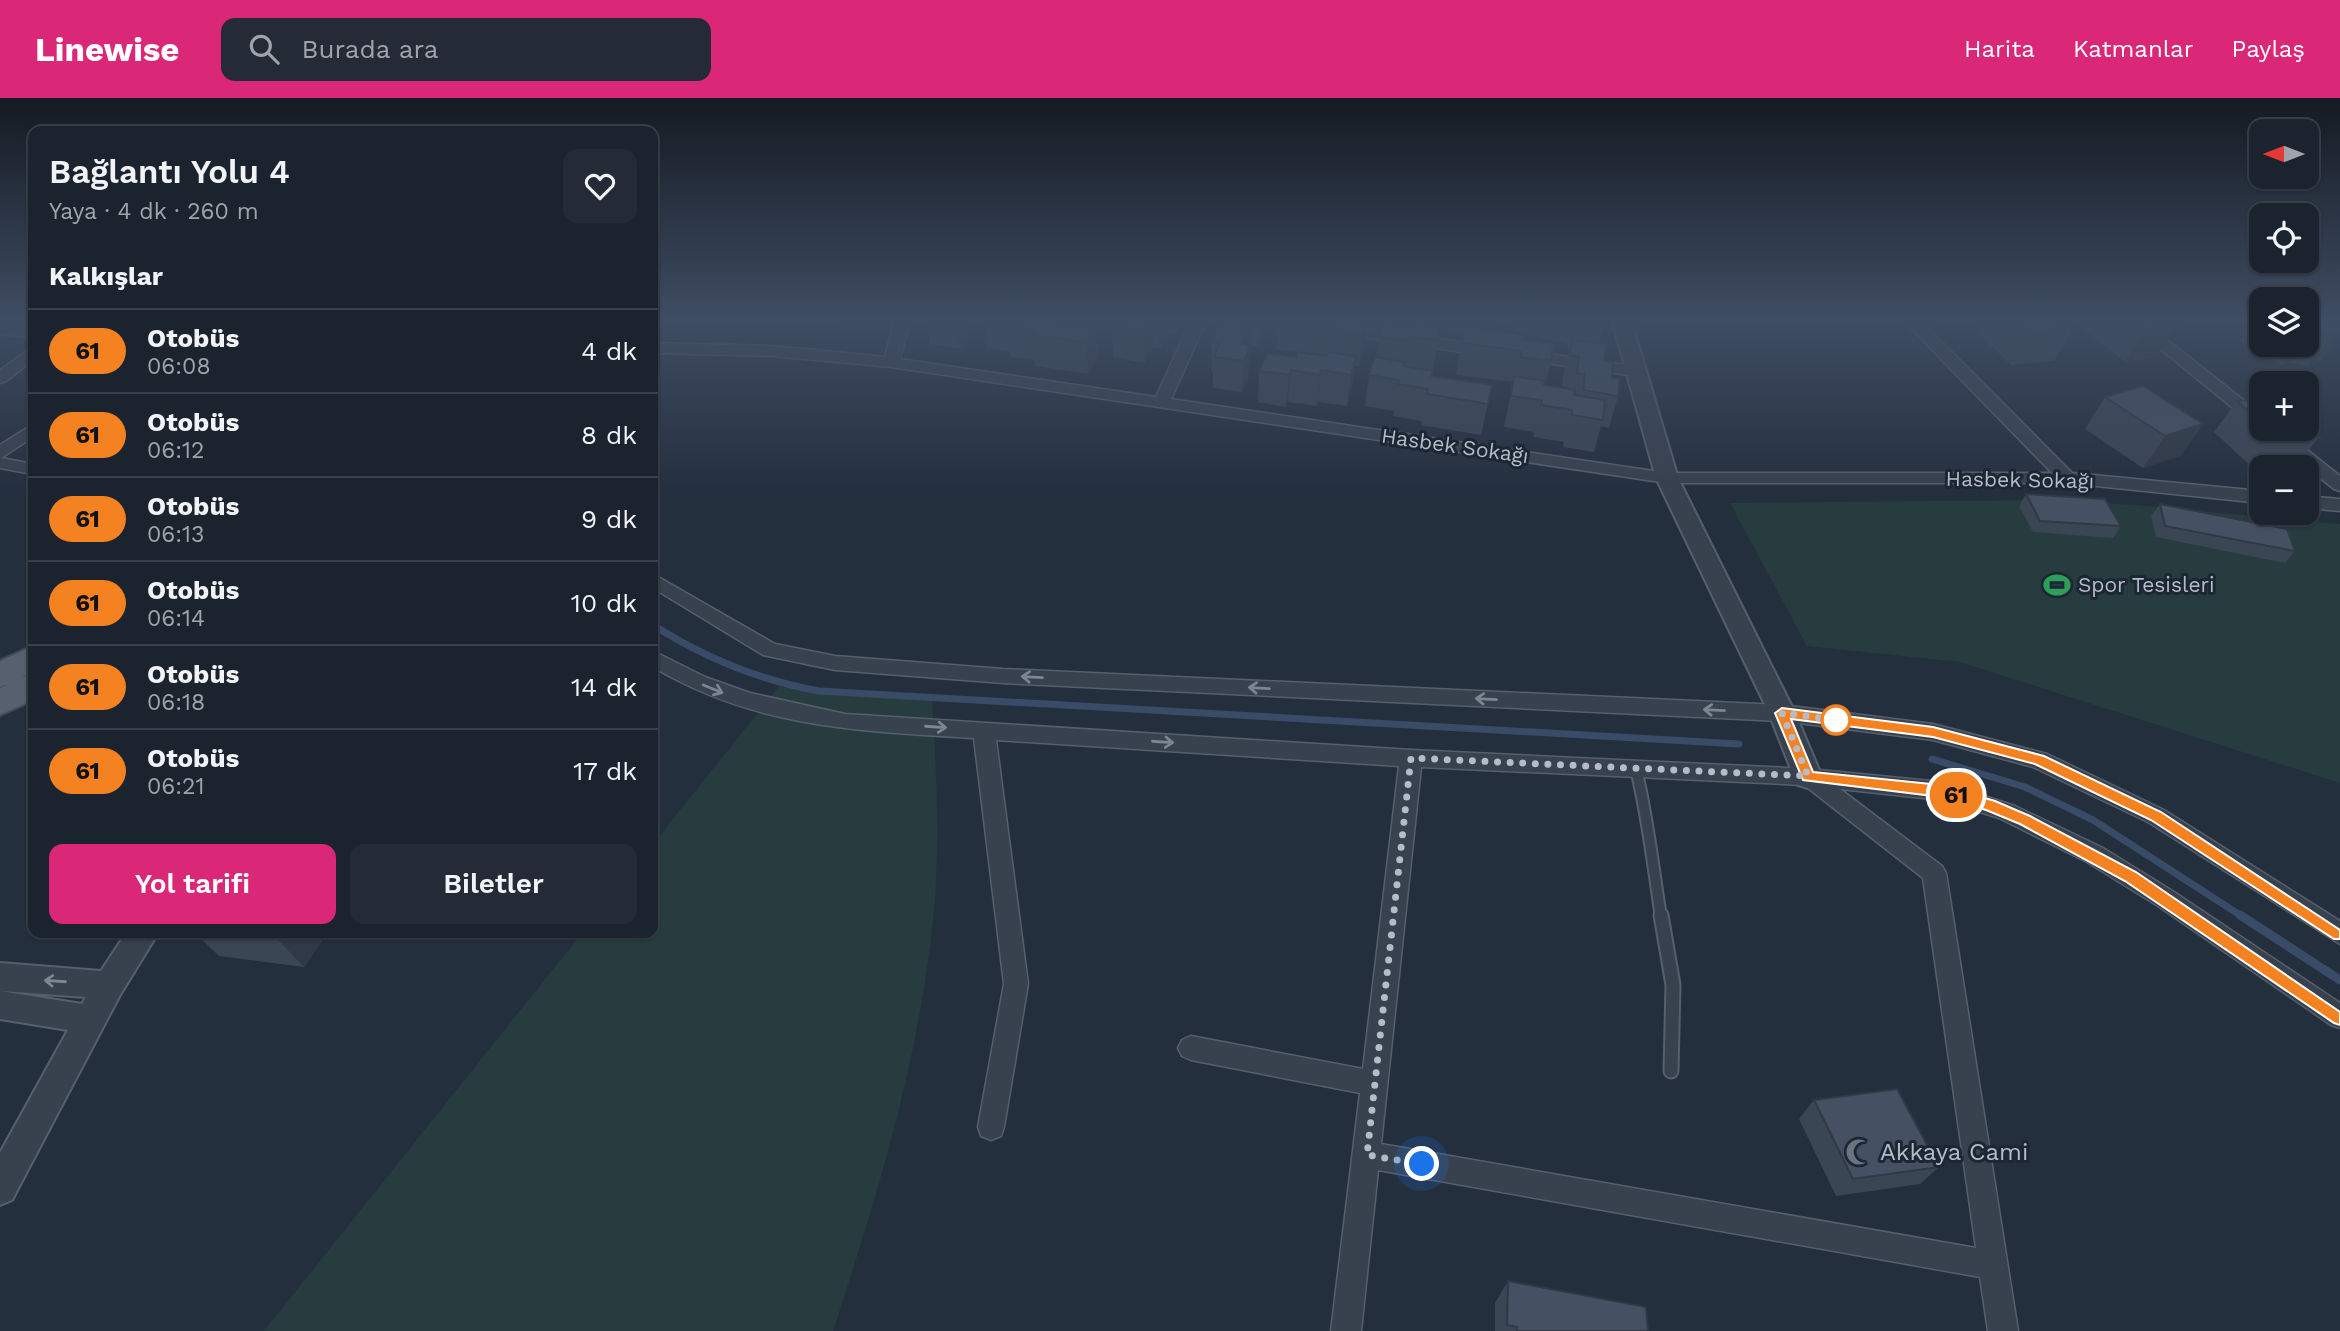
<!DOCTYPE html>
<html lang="tr">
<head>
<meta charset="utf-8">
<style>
	body { margin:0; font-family:"Work Sans",sans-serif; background:#242b36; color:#f1f3f6; height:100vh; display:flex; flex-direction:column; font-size:26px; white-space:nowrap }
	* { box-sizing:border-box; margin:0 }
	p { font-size:23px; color:#a0a4aa }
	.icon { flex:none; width:38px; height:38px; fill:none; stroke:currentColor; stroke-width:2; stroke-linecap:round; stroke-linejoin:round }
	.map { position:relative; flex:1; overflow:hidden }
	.drawer { position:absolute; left:28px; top:28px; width:630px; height:812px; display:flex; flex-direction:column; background:#1b232e; border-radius:14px; box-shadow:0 2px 5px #0004,0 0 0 2px #39404a }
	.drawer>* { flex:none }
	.badge { padding:0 14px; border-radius:23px; font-size:24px; line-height:46px }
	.needle { width:46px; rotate:270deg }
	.buttons { position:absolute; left:2249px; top:21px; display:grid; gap:14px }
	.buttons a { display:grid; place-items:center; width:70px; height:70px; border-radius:14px; background:#1b232e; box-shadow:0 2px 5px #0004,0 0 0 2px #39404a; font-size:35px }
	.you { position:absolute; width:35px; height:35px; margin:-18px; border:5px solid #fff; border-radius:50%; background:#1a73e8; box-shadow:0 0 0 10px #1a73e833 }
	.map>.badge { position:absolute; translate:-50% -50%; box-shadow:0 0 0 4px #fff }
	h2 { padding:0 21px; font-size:26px; line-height:63px }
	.round { display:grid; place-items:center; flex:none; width:74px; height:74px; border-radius:14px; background:#242b36 }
	.summary { display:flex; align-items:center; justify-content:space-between; height:119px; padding:0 21px }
	h1 { font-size:33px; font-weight:600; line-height:52px }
	.cta { display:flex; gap:14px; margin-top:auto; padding:14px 21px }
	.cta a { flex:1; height:80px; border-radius:14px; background:#db2777; color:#fff; font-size:28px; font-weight:600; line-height:80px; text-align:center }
	.cta a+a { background:#242b36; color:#f1f3f6 }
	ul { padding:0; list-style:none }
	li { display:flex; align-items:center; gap:21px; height:84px; padding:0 21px; border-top:2px solid #39404a }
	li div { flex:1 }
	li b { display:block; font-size:26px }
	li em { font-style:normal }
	li .badge { min-width:77px; font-weight:700; text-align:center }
	header { display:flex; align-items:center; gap:42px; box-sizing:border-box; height:98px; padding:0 35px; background:#db2777; color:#fff }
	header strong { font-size:33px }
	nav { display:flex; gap:38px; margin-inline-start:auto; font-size:24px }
	.search { width:490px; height:63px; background:#242b36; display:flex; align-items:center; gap:18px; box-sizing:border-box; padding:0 24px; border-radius:14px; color:#a0a4aa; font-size:26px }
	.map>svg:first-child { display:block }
	.green { fill:#263c3f }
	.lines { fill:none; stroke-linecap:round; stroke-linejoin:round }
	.stream-far1 { stroke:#394c67; stroke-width:7 }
	.stream { stroke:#394c67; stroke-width:9 }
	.service-far1-casing { stroke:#565f6c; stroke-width:14 }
	.service-casing { stroke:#565f6c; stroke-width:17 }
	.minor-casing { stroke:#565f6c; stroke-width:3 }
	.tertiary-casing { stroke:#565f6c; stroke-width:4 }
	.primary-casing { stroke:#414a57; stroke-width:4 }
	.service-far1 { stroke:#38414e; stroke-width:10 }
	.service { stroke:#38414e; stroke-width:13 }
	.minor { fill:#38414e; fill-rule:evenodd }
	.tertiary { fill:#38414e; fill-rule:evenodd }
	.primary { fill:#56606e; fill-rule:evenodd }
	.wall { fill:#3b4654 }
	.shaded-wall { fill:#303945 }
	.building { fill:#455162; stroke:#303945; stroke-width:2 }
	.oneway { stroke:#7c8592 }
	.line { fill:#f58220; stroke:#fff; stroke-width:2 }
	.walk { stroke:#b4bcc9; stroke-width:7; stroke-dasharray:0 12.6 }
	.stop-dot { fill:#fff; stroke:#f58220; stroke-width:3.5 }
	.labels { text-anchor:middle; stroke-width:6; stroke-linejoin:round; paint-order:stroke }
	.street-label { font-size:21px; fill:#b4bcc9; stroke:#1d2633 }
	.poi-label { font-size:21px; fill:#b4bcc9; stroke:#1d2633; text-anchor:start }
	.near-poi-label { font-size:24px; fill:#b4bcc9; stroke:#1d2633; text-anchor:start }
</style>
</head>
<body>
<header>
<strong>Linewise</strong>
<div class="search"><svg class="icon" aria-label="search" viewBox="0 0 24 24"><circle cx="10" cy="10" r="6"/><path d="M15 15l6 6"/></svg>Burada ara</div>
<nav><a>Harita</a><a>Katmanlar</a><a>Paylaş</a></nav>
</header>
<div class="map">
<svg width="2340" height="1233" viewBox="0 0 2340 1233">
	<rect width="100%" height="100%" fill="#242f3e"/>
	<g class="green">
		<path d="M2042,402l93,5 205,19v259l-380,-121 -153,-16 -77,-143z"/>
		<path d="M781,586l151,12c4,74 9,148 1,223 -14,142 -56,277 -100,412h-569l318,-398h71v-89z"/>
	</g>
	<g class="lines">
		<g class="stream-far1">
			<path d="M653,527c52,33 105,55 166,66l920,53"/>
			<path d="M1932,661l93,28 68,33 150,97"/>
		</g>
		<path class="stream" d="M2240,817l100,65"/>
		<g class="service-far1-casing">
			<path id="service-far1" d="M1636,671c12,49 17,98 25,148"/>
		</g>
		<g class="service-casing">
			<path id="service" d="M1661,817l12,70 -2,86"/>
		</g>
		<g class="minor-casing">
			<g id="minor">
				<path d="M894,222h16l-10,39 256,38 35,-77h16l-36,79 496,74h385l-149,-153h17l152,153 189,18v12l-194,-20h-400l-776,-116 -119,-11 -119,-3v-10l119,3 113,11z"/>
				<path d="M1259,222h43l12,5c-9,8 -46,3 -55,-5z"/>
				<path d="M2125,222h17l119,94v13l-6,-1z"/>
				<path d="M0,226l33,3v10l-33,-3z"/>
				<path d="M1338,227l151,21 8,5 -8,5 -156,-23 -3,-3 3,-3z"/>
				<path d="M33,249v13l-27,21 -6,2v-13z"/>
				<path d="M1525,253l109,15 8,5 -8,5 -115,-17 -2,-3 2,-3z"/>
				<path d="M33,326v13l-32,21 32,6v10l-33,-6v-23z"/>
				<path d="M2281,335l6,1 53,42v15l-6,-2 -59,-47 -2,-4 2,-4z"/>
				<path d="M2306,398l34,3v12l-34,-3z"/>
				<path d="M653,476l122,70 60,12 168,13 779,36 151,19 114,30 117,56 176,111v23l-192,-122 -115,-55 -100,-27 -151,-19 -779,-38 -168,-13 -72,-15 -110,-67z"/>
				<path d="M653,553l52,26 45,16 95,21 566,36 398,19 132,13 74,24 88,42 71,44 166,111v25l-9,-3 -173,-119 -71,-44 -88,-44 -58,-18 -101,-11 102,77 4,7 72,458h-30l-8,-54 -602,-107 -17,161h-30l29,-238 -169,-33 -9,-4 -4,-8 4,-8 9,-4 172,33 36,-303 -403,-26 32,244 -24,143 -3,9 -10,4 -10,-4 -3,-9 26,-143 -30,-246c-115,-7 -218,-10 -321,-71zM1421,669l383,18 119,93 53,370 -595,-104z"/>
			</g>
		</g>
		<g class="tertiary-casing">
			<g id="tertiary">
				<path d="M1612,222h19l47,158 117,235 27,64 -4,8 -10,3 -10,-3 -4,-8 -25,-64 -113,-235z"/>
				<path d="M126,835h32l-38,62 -108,205 -12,5v-52l68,-123 -68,-11v-28l82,13 4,-7 -86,-6v-28l101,8z"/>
			</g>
		</g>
		<g class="primary-casing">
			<path id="primary" d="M33,548v25l-11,6 11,-3v26l-33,15v-27l9,-4 -9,3v-26z"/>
		</g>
		<use href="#service-far1" class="service-far1"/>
		<use href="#service" class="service"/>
		<use href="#minor" class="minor"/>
		<use href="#tertiary" class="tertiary"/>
		<use href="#primary" class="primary"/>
	</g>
	<g class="wall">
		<path d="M699,222h127l-1,4 -125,1z"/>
		<path d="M845,222h43l-3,9 -38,1z"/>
		<path d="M926,222h45l-3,4 1,10 -9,15 -30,-5z"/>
		<path d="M984,222h71l7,1v-1h122l-8,14 -7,-1 -8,15 -8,-1 -8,16 -32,-6 -1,-27 -16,-2 2,29 -10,17 -53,-8 -1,-6 -23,-3 -1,-5 -23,-4z"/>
		<path d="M1220,222h45l-1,12 -5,15 -8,-1 -2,5 -1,26 -6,15 -29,-4v-16l-2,-1 1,-31z"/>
		<path d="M1278,222h89l-3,30 -5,16h-4l-3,21 -5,19 -29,-4 -1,4 -29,-4 -2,5 -28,-5 1,-31 37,-14 1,-5 -21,-3z"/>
		<path d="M1409,222h86l-2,11 30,9 28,21 -6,25 25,4 1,-2 -9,-2 2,-15 6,-23h-2v-4l-55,-13 2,-11h90l-6,23 19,53 -9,32 -8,-2 -7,26 -31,-5 1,-5 -31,-5 1,-5 -30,-5 9,-45 -57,-7 7,-41 -23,-3 -8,45 60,9 -11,50 -60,-10 1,-4 -29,-5 1,-5 -29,-5 4,-31 7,-17 3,-21 33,-14v-2z"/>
		<path d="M1987,222h74l11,10 -18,31 -43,4 -32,-31z"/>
		<path d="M2085,222h84l8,6 -20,31 -32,5 -44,-35z"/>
		<path d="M2252,222h9v25h45v-25h34v12l-20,30 -12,4 -18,-4 -8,3 -16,-9 2,-3 -3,-2 -10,-2 -16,-8z"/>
		<path d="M2105,299l98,27 -23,32 -37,12 -58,-39z"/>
		<path d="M2261,301v30h45l13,8 -24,30h-34v4l-4,1 -43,-40 23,-31z"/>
		<path d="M2026,396l95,32 -8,12 -80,-6 -14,-26z"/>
		<path d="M2160,406l135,47 -10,12 -129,-26 -5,-21z"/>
		<path d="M195,835h132l-23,34 -85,-11z"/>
		<path d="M1814,1002l125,67 -19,17 -84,12 -37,-77z"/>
		<path d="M1508,1183l140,50h-153v-28z"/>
	</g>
	<g class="shaded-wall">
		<path d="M884,222h4l-3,9z"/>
		<path d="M956,222h15l-3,4 1,10 -9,15z"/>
		<path d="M1151,222h2v27l-8,16 -1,-32z"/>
		<path d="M1161,222h8v13l-8,15z"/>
		<path d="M1176,222h8l-8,14z"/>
		<path d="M1251,222h2l-5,57 -6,15 2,-31 -3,-17z"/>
		<path d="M1260,222h5l-1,12 -5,15z"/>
		<path d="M1367,222l-3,30 -5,16 4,-31z"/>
		<path d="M2340,224l-8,12 8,-2v3l-20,27 -12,4 24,-32 4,-10z"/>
		<path d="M1096,228l2,31 -10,17 -1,-31z"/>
		<path d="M2177,228l-20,31 -32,5 20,-32z"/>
		<path d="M2313,233l-7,8v-6z"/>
		<path d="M2296,247h7l-13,17 -8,3z"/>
		<path d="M1356,258l-4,31 -5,19 4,-31z"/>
		<path d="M1291,272l-3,32 -2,5 3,-32z"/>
		<path d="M1321,272l-3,32 -1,4 3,-31z"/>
		<path d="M2203,326l-23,32 -37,12 22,-32z"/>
		<path d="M280,835h47l-23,34 -28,-29z"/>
	</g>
	<g class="building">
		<path d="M1003,222h52l41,6 -9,17 -55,-9 3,-4 -27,-4 3,-5z"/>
		<path d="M1116,222h35l-7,11 -32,-5z"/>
		<path d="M1220,222h31l-10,24 9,1 -6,16 -30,-4 6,-16 -8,-1z"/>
		<path d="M1291,222h76l-4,15 -29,-4 1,-5z"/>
		<path d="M1383,222l29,3v-3l29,3 -3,17 -29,-3 -1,4 -29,-4z"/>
		<path d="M2014,222h47l11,10 -43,4z"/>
		<path d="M2131,222h38l8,6 -32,4z"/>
		<path d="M2306,222h31l3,2 -4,2 4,4v4l-8,2 -19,-3 -7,2z"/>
		<path d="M1464,229l60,8 -1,5 30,4 -2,17 -30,-4v-6l-59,-8z"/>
		<path d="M1572,242l34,4 -2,16 9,2 -1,16 8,1 -2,17 -35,-6 2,-16 -8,-1 2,-16 -9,-2z"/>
		<path d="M1297,254l29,4 2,-4 28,4 -5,19 -30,-5 -1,5 -29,-5 -2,5 -30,-4 8,-18 29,4z"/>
		<path d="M1375,259l29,5 -1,4 30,5 -2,5 61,9 -4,19 -61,-10 1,-5 -30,-5 1,-4 -30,-5z"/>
		<path d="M1514,278l31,5 -1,4 31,5 -1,5 31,5 -2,20 -31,-5v-5l-31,-5 1,-5 -31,-4z"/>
		<path d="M2143,288l60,38 -38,12 -60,-39z"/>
		<path d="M2261,301v23l-24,-21z"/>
		<path d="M2306,328l13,11 -37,3 -13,-11h37z"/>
		<path d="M2026,396l79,5 16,27 -81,-5z"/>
		<path d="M2160,406l127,25 8,22 -130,-25z"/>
		<path d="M236,835h44l-4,5z"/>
		<path d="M1897,991l42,78 -86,12 -39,-79z"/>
		<path d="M1508,1183l138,26 2,24h-131v-4l-10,-2z"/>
	</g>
	<defs><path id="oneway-shaft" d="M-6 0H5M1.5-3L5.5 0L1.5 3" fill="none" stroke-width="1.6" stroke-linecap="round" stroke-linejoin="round" transform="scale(1.75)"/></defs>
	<g class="oneway">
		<use href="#oneway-shaft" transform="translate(1032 579) rotate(-177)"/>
		<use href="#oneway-shaft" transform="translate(1259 590) rotate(-177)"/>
		<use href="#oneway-shaft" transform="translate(713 591) rotate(22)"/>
		<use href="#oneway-shaft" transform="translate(1486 601) rotate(-177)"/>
		<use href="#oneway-shaft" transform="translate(1714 612) rotate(-177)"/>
		<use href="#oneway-shaft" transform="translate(936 629) rotate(4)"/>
		<use href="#oneway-shaft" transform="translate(1163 644) rotate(4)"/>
		<use href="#oneway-shaft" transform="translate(55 883) rotate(-176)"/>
	</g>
	<linearGradient id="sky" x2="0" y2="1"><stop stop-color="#141a22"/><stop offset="0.56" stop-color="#3f4d63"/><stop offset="1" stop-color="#3f4d63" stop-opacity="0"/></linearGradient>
	<rect width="2340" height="395" fill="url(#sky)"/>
	<path class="line" d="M1782,610l151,19 111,29 117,56 179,118v9h-6l-183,-119 -116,-56 -102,-27 -142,-18 22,53 128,13 54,16 35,15 106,56 204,140v13l-6,-2 -209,-142 -105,-57 -34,-14 -45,-13 -138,-17 -28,-67z"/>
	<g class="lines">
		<path class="walk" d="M1422,1066l-55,-9 44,-397 397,18 -26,-63 54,7"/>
	</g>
	<defs>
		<g id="stadium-bare" transform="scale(2.1)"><path d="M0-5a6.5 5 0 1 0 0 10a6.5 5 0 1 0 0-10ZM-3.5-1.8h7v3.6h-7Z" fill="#2e9e5b" stroke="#1d2633" stroke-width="2.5" paint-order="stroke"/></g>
		<g id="mosque-bare" transform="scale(2.1)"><path d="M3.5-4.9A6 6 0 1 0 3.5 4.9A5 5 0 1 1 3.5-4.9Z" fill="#6b7280" stroke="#1d2633" stroke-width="2.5" paint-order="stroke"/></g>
	</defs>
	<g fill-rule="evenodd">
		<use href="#stadium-bare" x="2057" y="487"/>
		<use href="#mosque-bare" x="1859" y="1054"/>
	</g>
	<circle class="stop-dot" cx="1836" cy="622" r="14"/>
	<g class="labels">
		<g class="street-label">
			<text transform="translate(1455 348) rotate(8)" y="7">Hasbek Sokağı</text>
			<text transform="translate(2020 382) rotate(1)" y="7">Hasbek Sokağı</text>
		</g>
		<g class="poi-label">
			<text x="2078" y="494">Spor Tesisleri</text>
		</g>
		<g class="near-poi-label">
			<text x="1880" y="1062">Akkaya Cami</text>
		</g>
	</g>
</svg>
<div class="buttons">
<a><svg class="needle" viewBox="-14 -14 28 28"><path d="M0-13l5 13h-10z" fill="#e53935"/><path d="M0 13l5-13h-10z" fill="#a0a4aa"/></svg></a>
<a><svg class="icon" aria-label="locate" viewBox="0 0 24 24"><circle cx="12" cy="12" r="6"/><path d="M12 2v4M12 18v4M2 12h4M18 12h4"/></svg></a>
<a><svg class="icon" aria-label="layers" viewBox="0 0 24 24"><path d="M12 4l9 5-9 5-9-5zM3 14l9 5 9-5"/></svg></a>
<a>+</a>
<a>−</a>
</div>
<div class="you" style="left:1422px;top:1066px"></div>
<b class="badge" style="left:1956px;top:697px;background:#f58220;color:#111">61</b>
<section class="drawer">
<div class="summary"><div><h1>Bağlantı Yolu 4</h1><p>Yaya · 4 dk · 260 m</p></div><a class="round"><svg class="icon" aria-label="heart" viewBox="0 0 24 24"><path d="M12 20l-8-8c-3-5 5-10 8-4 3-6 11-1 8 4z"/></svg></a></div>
<h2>Kalkışlar</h2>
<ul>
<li><span class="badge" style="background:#f58220;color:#111">61</span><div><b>Otobüs</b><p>06:08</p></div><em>4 dk</em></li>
<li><span class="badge" style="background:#f58220;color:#111">61</span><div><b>Otobüs</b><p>06:12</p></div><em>8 dk</em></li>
<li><span class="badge" style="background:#f58220;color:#111">61</span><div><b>Otobüs</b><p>06:13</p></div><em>9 dk</em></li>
<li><span class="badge" style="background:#f58220;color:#111">61</span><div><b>Otobüs</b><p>06:14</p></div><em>10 dk</em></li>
<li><span class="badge" style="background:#f58220;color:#111">61</span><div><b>Otobüs</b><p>06:18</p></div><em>14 dk</em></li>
<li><span class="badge" style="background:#f58220;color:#111">61</span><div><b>Otobüs</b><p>06:21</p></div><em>17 dk</em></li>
</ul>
<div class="cta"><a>Yol tarifi</a><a>Biletler</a></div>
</section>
</div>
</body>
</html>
